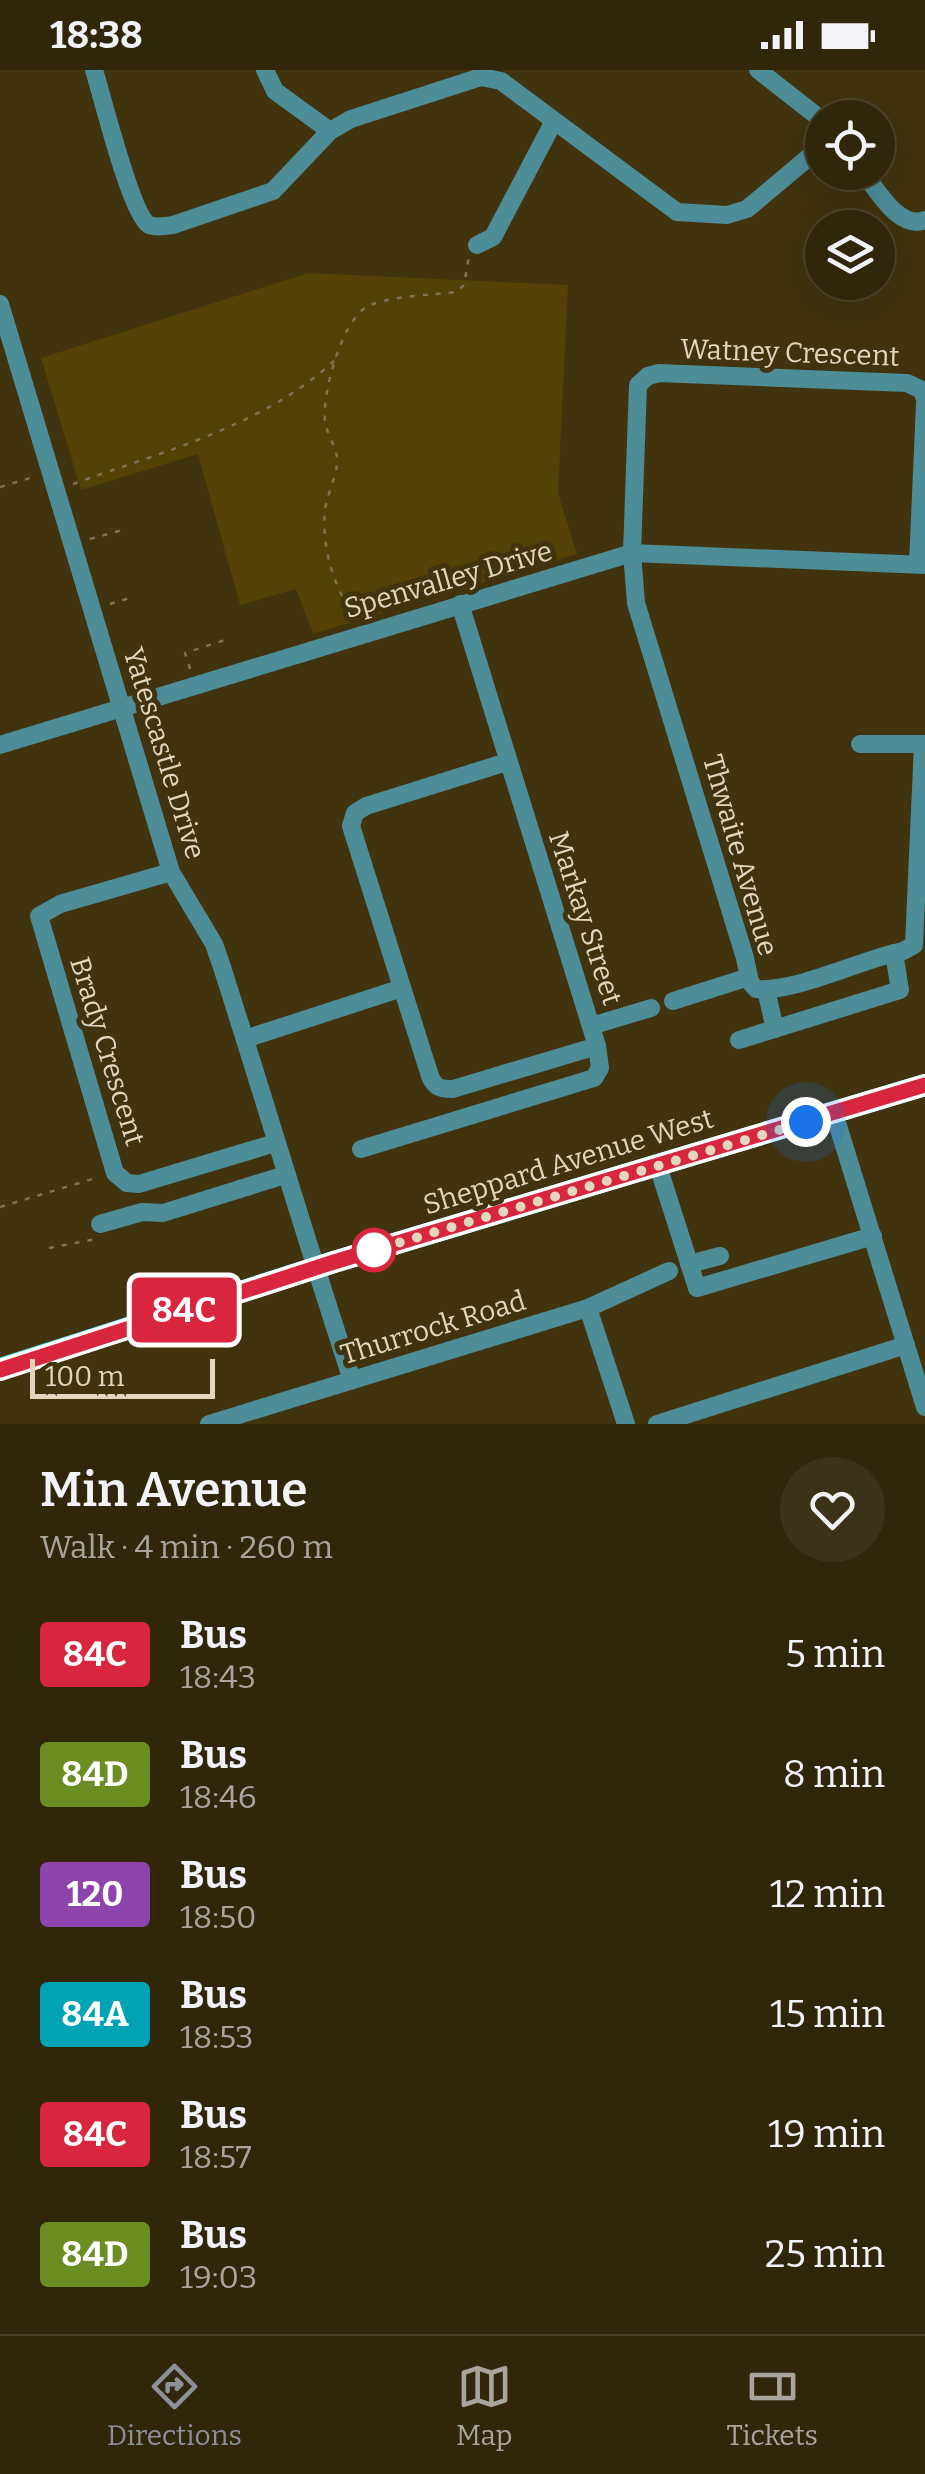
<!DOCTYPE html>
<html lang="en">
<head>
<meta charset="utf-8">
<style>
	body { margin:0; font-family:Bitter,serif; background:#3c3218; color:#f1f3f6; height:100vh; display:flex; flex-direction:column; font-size:38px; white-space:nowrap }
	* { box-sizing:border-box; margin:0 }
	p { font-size:32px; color:#a8a59c }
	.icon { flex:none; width:55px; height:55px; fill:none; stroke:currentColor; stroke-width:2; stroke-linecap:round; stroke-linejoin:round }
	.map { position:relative; height:1354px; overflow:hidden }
	.details { display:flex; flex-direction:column; background:#30260a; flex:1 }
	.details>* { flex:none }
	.badge { padding:0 20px; border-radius:8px; font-size:35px; line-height:65px }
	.controls { position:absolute; left:805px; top:30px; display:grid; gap:20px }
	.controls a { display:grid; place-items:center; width:90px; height:90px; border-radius:50%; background:#30260a; box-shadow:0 10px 40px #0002,0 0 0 2px #4b432b; font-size:50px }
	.scale { position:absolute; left:30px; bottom:25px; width:185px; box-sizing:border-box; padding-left:10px; border:5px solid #e0d7be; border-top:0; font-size:28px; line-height:35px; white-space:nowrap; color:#e0d7be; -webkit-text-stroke:8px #40330e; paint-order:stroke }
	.you { position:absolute; width:50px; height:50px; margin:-25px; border:8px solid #fff; border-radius:50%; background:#1a73e8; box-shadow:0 0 0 15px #1a73e833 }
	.map>.badge { position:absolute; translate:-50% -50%; box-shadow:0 0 0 5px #fff }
	.round { display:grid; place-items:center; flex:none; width:105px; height:105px; border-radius:52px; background:#3c3218 }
	.headline { display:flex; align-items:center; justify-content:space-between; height:170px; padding:0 40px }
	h1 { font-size:48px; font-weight:600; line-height:75px }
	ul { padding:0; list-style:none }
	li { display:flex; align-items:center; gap:30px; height:120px; padding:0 40px }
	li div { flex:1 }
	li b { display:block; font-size:38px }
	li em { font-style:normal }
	li .badge { min-width:110px; font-weight:700; text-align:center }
	.status { display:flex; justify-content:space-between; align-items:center; height:70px; padding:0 50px; background:#30260a; direction:ltr }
	.status svg { height:28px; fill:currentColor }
	.tab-bar { display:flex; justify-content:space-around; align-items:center; height:140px; border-top:2px solid #4b432b; background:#30260a; font-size:28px; color:#a8a59c }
	.tab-bar a { display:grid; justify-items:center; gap:5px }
	.tab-bar .current { color:#8c9099 }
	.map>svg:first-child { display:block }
	.green { fill:#534106 }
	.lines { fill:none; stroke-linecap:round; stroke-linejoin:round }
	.path { stroke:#7e7252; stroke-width:2.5; stroke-dasharray:5 8; stroke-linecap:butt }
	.minor { stroke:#4d8d98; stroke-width:18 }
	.major { stroke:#4ee4fb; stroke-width:22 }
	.line-casing { stroke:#fff; stroke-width:22 }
	.line { stroke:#d7263d; stroke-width:15 }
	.walk { stroke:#e0d7be; stroke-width:10; stroke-dasharray:0 18 }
	.stop-dot { fill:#fff; stroke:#d7263d; stroke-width:5 }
	.labels { text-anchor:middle; stroke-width:10; stroke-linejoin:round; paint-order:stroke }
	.street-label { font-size:28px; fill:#e0d7be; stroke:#40330e }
</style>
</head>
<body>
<div class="status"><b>18:38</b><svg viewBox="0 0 49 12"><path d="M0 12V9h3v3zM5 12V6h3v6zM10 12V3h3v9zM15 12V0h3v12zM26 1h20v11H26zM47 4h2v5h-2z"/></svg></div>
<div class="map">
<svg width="925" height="1354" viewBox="0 0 925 1354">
	<rect width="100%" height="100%" fill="#40330e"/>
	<path class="green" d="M308,203l260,12 -10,208 19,61 -264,80 -17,-45 -56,16 -42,-151 -117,36 -40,-132z"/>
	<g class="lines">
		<g class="path">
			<path d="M73,414c88,-32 191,-58 261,-123"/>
			<path d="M0,417l37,-11"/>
			<path d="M90,469l36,-10"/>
			<path d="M110,534l23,-7"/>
			<path d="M356,548c-22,-27 -35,-74 -31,-108 2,-15 10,-30 12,-45 2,-16 -10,-28 -12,-44 -3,-27 16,-97 40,-113 19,-12 67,-13 91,-16l8,-7 5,-29"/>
			<path d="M190,599l-5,-16 40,-13"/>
			<path d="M0,1137l99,-30"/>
			<path d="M49,1178l47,-9"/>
		</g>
		<g class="minor">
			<path d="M94,0c8,25 37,145 55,155 7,3 17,1 24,0l100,-34 57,-60 21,-12 130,-42 20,4 176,131 50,3 20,-6 75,-63"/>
			<path d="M265,0l10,21 55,40"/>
			<path d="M758,0l64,50"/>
			<path d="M863,102c15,19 36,58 62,48"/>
			<path d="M477,175l16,-8 61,-116"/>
			<path d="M0,234l171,568 43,72 8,23c44,138 85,276 130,413"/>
			<path d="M918,494l7,-160"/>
			<path d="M460,534l137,442 -144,43c-12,0 -18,-1 -23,-13l-79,-250 4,-13 11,-7 141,-44"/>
			<path d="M860,674h65"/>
			<path d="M923,674l-9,201 -11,6c-41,8 -108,42 -147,38l-6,-7 -5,-24 -109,-355 -4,-50 6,-168 10,-9 11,-3 248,10 15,7 3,9"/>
			<path d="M0,675l632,-192 293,12"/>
			<path d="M171,802l-111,32 -21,12 76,257 12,10 12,1 136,-41"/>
			<path d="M766,920l9,39"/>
			<path d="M673,931l76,-24"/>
			<path d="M591,956l60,-18"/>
			<path d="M245,969l157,-51"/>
			<path d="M739,970l161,-50 -6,-37"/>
			<path d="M834,1043l91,294"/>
			<path d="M361,1079l233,-71 6,-10 -3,-22"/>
			<path d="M658,1096l39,122 176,-52"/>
			<path d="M100,1154l42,-12 21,1 122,-38"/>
			<path d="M689,1194l31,-8"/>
			<path d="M588,1238l38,116"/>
			<path d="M209,1354l379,-116 81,-37"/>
			<path d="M657,1354l249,-79"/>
		</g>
		<path class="major" d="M0,1299l334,-107 591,-177"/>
	</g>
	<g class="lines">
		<g class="line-casing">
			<path id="line" d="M0,1300l334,-108 591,-177"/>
		</g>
		<use href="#line" class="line"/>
		<path class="walk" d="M374,1180l-13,4 445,-132"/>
	</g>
	<circle class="stop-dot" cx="374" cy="1180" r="20"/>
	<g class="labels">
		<g class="street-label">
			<text transform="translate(790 282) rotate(2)" y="10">Watney Crescent</text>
			<text transform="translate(448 509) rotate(-16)" y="10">Spenvalley Drive</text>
			<text transform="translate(165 683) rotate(73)" y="10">Yatescastle Drive</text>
			<text transform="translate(741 785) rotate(74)" y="10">Thwaite Avenue</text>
			<text transform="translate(586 848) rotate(72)" y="10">Markay Street</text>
			<text transform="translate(108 981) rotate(73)" y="10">Brady Crescent</text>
			<text transform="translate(568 1091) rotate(-17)" y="10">Sheppard Avenue West</text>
			<text transform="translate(433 1257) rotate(-17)" y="10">Thurrock Road</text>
		</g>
	</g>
</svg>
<div class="controls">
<a><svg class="icon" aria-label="locate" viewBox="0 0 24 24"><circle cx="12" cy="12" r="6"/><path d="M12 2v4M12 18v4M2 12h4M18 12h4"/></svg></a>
<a><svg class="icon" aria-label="layers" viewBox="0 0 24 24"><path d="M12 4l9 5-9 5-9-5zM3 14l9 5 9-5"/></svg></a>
</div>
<div class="scale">100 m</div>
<div class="you" style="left:806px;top:1052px"></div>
<b class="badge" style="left:184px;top:1240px;background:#d7263d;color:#fff">84C</b>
</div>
<section class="details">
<div class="headline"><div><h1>Min Avenue</h1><p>Walk · 4 min · 260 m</p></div><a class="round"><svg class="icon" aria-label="heart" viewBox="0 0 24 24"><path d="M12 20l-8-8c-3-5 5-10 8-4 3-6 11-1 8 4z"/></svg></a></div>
<ul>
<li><span class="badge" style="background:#d7263d;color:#fff">84C</span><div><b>Bus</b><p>18:43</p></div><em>5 min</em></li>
<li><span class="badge" style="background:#6b8e23;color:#fff">84D</span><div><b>Bus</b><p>18:46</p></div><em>8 min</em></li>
<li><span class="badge" style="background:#8e44ad;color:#fff">120</span><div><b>Bus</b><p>18:50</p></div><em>12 min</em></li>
<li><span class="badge" style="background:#00a3b4;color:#fff">84A</span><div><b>Bus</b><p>18:53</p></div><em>15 min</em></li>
<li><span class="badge" style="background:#d7263d;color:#fff">84C</span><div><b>Bus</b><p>18:57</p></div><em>19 min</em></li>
<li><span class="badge" style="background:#6b8e23;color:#fff">84D</span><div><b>Bus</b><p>19:03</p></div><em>25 min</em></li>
</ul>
</section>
<nav class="tab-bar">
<a class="current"><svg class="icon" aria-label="directions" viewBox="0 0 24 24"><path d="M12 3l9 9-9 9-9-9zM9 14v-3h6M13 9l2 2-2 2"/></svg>Directions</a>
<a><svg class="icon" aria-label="map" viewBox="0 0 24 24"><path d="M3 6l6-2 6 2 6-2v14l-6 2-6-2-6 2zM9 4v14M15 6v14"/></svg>Map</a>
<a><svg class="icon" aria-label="tickets" viewBox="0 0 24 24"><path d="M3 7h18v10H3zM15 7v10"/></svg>Tickets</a>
</nav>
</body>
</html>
